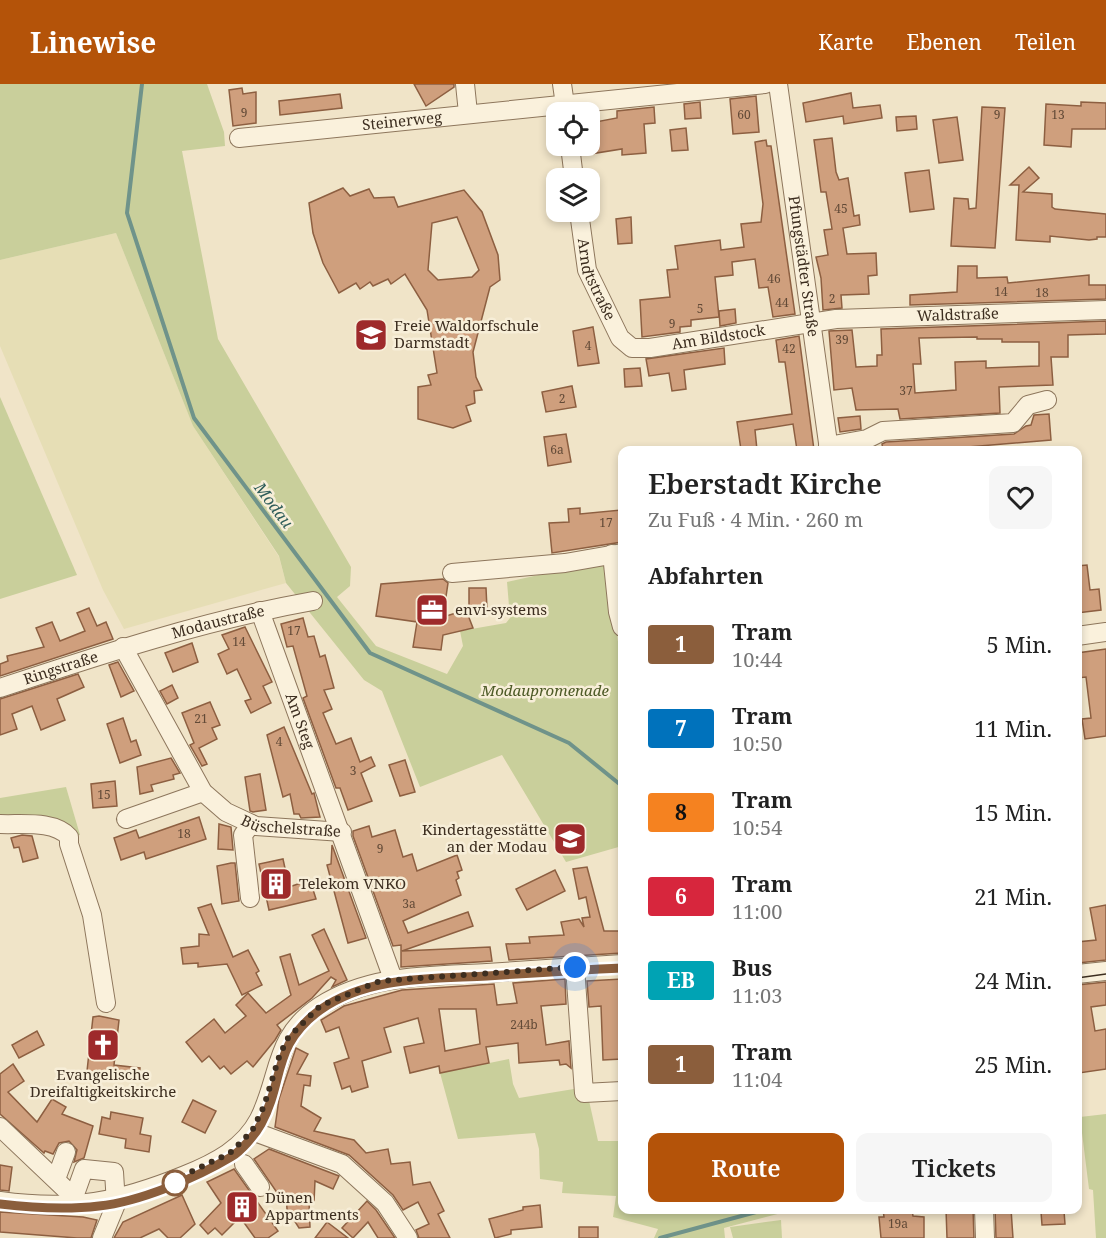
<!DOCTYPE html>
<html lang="de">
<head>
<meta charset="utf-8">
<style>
	body { margin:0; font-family:"Noto Serif",serif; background:#f6f6f6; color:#222; height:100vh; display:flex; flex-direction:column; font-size:22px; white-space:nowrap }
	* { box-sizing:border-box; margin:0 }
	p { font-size:20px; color:#767676 }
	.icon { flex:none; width:33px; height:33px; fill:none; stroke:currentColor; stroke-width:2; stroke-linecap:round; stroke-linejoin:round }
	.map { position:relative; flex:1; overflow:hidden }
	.side { position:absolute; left:618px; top:362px; width:464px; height:768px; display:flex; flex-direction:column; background:#fff; border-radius:12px; box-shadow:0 3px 9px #0003 }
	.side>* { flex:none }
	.badge { padding:0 12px; border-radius:4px; font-size:21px; line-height:39px }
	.tools { position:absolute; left:546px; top:18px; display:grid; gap:12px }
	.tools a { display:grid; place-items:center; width:54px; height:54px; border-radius:12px; background:#fff; box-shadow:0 3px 9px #0003; font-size:30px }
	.you { position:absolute; width:30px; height:30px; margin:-15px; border:4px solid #fff; border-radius:50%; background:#1a73e8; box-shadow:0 0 0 9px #1a73e833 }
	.map>.badge { position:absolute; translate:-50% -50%; box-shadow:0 0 0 3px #fff }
	h2 { padding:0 30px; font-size:22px; line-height:54px }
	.round { display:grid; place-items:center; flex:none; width:63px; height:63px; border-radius:12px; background:#f6f6f6 }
	.summary { display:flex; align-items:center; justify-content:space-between; height:102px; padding:0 30px }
	h1 { font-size:28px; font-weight:600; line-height:45px }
	.button { display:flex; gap:12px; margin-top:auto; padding:12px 30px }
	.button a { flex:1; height:69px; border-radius:12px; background:#b45309; color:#fff; font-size:24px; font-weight:600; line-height:69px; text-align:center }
	.button a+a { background:#f6f6f6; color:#222 }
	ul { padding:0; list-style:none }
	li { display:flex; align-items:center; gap:18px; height:84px; padding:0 30px }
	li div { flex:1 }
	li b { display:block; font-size:22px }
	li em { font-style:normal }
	li .badge { min-width:66px; font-weight:700; text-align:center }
	header { display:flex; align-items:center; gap:36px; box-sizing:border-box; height:84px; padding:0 30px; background:#b45309; color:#fff }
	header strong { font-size:28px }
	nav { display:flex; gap:33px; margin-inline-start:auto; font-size:21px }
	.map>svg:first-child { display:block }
	.farmland { fill:#e6deb5 }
	.green { fill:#c9cf9b }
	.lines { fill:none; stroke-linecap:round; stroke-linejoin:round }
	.stream { stroke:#6f938a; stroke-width:4 }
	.building { fill:#cf9f7d; stroke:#8d5f41; stroke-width:1.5; fill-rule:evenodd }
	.minor-casing { stroke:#8d765c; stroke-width:20 }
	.minor { stroke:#faf1dc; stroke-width:18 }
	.tram { stroke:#3d2e20; stroke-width:1.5 }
	.line-casing { stroke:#fff; stroke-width:14 }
	.line { stroke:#8b5e3c; stroke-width:9 }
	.walk { stroke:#3d2e20; stroke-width:6; stroke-dasharray:0 10.8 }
	.stop-dot { fill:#fff; stroke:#8b5e3c; stroke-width:3 }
	.labels { text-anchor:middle; stroke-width:5; stroke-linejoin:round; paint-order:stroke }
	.number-label { font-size:12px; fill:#624a37 }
	.street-label { font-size:15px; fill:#3d2e20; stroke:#f7eed8 }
	.poi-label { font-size:15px; fill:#3d2e20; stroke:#f7eed8; text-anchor:start }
	.park-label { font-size:15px; font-style:italic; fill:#4d5a26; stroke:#f7eed8 }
	.water-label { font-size:16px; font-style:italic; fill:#2f5d5a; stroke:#f7eed8 }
</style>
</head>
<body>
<header>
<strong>Linewise</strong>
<nav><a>Karte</a><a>Ebenen</a><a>Teilen</a></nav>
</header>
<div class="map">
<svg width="1106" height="1154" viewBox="0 0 1106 1154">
	<rect width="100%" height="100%" fill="#f0e4c8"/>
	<path class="farmland" d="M116,149l77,193 86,131 7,26 -162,46 -21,-39 -103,-244v-86z"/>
	<g class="green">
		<path d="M0,0h207l17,48 1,14 -43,5 36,188 133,228 -1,19 -13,11 39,49 71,28 16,-28 -3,-15 46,-8 4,-5 -3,-36 45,-10 57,-7 13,111v170l-56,16 -64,-107 -82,32 -38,-96 -18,-11 -78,-97 -7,-27 -86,-130 -77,-193 -116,27z"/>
		<path d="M0,313l77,178 -77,24z"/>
		<path d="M66,703l14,48 -11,2 -69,-13v-26z"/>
		<path d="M509,975l4,25 6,14 67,-11 12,54h24v68h175l-73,19 1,10h-71l4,-9 -45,-12 3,-21 -54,-3 1,-11 -23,-3 -1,-30 -4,-16 -77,6 -18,-66z"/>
		<path d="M1106,1030v124h-10l-3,-48 -4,-1 -9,-72z"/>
		<path d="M781,1136l1,18h-49l-3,-11z"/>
	</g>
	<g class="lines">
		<g class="stream">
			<path d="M142,0l-15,129 67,205 176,235 199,90 53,43"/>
			<path d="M660,1154l107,-29"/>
		</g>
	</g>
	<g class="building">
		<path d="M414,0h40v3l-28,19z"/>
		<path d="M242,4l1,6 13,-2v31l-23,3 -4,-36z"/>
		<path d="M851,9l2,15 27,-3 2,13 -38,6 -1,-8 -37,6 -3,-19z"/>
		<path d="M340,10l2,14 -62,7 -1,-14z"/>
		<path d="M756,12l3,36 -26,2 -3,-35z"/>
		<path d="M700,18l1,16 -16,1 -1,-15z"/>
		<path d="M1081,18l25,1v26h-34l-1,18 -27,-2 2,-41 35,2z"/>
		<path d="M654,23l1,16 -11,1 2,29 -24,2v-6l-32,5v-31l27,-5v-7z"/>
		<path d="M982,23l23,1 -10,140 -44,-2 3,-48 14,1 1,10 7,-1z"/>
		<path d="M916,32l1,13 -20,2 -1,-14z"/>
		<path d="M957,33l6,43 -24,3 -6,-43z"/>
		<path d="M686,44l2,22 -16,1 -2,-21z"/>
		<path d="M832,54l4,34 3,8 9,-2 6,38 5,-1 1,10 -17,3 4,26 29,-1 1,22 -9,1 1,18 -28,1 1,13 -19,2 -2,-32 -5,-21 12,-2 -4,-25 8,-1 -6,-37h-5l-7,-52z"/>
		<path d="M766,56l1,6h4l24,168 -22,3 -5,-30 -9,1 -4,-29 -23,3 1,13 -18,2 4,40 -28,3v6l-11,1v5l-38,5 -2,-37 30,-3 -3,-27 11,-1 -3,-23 45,-6 1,10 23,-3 -3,-23 20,-2 2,-18 -8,-62z"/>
		<path d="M1029,83l10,11 -16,14 29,2v13l3,2 51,5v23h-9v2l-8,1 -39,-4v6l-34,-2 3,-55h-9z"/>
		<path d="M929,86l5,39 -24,3 -5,-39z"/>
		<path d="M343,104l7,8 19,-7 5,9 20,-1 4,10 66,-17 18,22 16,43 2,25 -10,7 -17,65 3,25 6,13 -8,1 1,12 -9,3 5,15 -18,7 -35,-9v-32l13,-2 -3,-10 9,-2 -10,-63 -22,-36 -14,10 -3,-5 -15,7 -3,-4 -10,7 -4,-6 -17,10 -16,-30 -10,-30 -4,-30zM457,133l22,53 -7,7 -34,3 -10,-10 4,-47z"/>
		<path d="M631,133l1,26 -14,1 -2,-25z"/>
		<path d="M958,182h19v12l30,-1 1,6 81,-8v10h17v14l-196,6v-10l47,-3z"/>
		<path d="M735,225l1,14 -16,3 -1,-15z"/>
		<path d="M1106,237v13l-38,1v22h-17l2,28 -54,2 1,26 -100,6 -2,-10 -42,1 -4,-22 -18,2 -5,-59 23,-1 4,37 21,-1v-11h5l-1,-26zM977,253v2h25v3h37v24l-53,2v-7l-31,1 1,28 -41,3 -2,-29h8l-2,-26z"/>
		<path d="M593,243l6,36 -21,3 -5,-35z"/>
		<path d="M799,252l15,114h-17l-4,-26 -38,6 2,20h-16l-4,-28 55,-8 -7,-52h-6l-3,-22z"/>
		<path d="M724,264l1,16 -41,6 2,19 -14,2 -3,-18 -20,3 -3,-17z"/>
		<path d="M640,284l2,18 -17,1 -1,-18z"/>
		<path d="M572,302l4,21 -30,5 -4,-20z"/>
		<path d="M1049,330l2,26 -119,10h-49l-1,-6 4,-2 128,-8 12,-8 5,-1 3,-10z"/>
		<path d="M860,332l1,13 -21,3 -2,-14z"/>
		<path d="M566,350l5,28 -23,4 -4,-29z"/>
		<path d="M580,424v6l41,-4 1,32 -70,11 -3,-30 20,-1 -1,-13z"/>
		<path d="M1087,481l3,25 9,-1 2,21 -24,3v-47z"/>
		<path d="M443,495l5,4 -5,34 23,-7 7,18 -30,7 -2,15 -28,-3 4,-25 -41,-6 5,-32z"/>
		<path d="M469,504h17l1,21 -18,1z"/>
		<path d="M89,524l8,18 9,-4 7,17 -113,37v-12l8,-3 -1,-5 37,-9 -8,-19 16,-6 8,19 25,-10 -8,-18z"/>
		<path d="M303,534l5,19 6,-1 6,21 5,-2 9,33 -10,2 8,19 -9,4 13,31 15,-6 9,24 11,-5 4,9 -14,7 11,28 -24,9 -8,-22h-4l-33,-90 4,-2 -14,-50 -6,1 -6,-23z"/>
		<path d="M245,543l27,55 -9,4 8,17 -20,10 -6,-12 6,-2 -14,-30 -10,5 -9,-20 11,-5 -7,-14z"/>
		<path d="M192,559l6,19 -25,10 -8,-19z"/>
		<path d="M1106,565v87l-21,3 -3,-20 9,-1 -5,-41 -9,1v-25z"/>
		<path d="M118,578l16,29 -13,6 -12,-32z"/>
		<path d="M78,590l6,13 -27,12 8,21 -24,10 -9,-24 -20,8 5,15 -17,6v-36z"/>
		<path d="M172,601l6,13 -11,6 -7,-13z"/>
		<path d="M210,618l10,23 -8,3 5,11 -18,9 8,16 -5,2 -12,-21 4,-2 -12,-30z"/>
		<path d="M123,634l8,24 5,-2 5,15 -21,8 -13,-39z"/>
		<path d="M284,643l28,67 2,-1 6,24 -19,1 -2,-4h-5l-4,-20 -7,3 -16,-62z"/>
		<path d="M171,674l9,15 -7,2 1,4 -23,6 2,6 -13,3 -3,-27z"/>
		<path d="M405,676l10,32 -15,4 -11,-31z"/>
		<path d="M260,690l6,36 -13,2 -3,-1 -5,-34z"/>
		<path d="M115,697l2,25 -24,2 -2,-24z"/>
		<path d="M199,733l7,22 -60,20 -2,-7 -23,8 -7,-22 22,-8 3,8z"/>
		<path d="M219,740l12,3 2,23 -15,-1z"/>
		<path d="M369,742l3,11 23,-7 8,27 9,-3 5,17 40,-16 5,15 -5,2 2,6 -3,2 5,15 -58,26 5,12 60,-21 5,14 -71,25 88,-4 2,14 -91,6v-22l-8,1 -40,-110v-5z"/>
		<path d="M22,751l10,1 6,22 -15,4 -4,-15 -5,1 -3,-10z"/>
		<path d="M332,761l34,93 -18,5 -21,-78 4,-1z"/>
		<path d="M283,775l6,28 21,-7 6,19 -47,11 -10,-46z"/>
		<path d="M231,779h4l4,38 -17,3 -5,-38z"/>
		<path d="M587,783l17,64h18v22l-113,7 -3,-16 24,-1 -1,-6 35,-2 -3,-13 18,-3 5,8 -2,-9 8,-1 -4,-20 -7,2 -6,-30z"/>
		<path d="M555,786l10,21 -38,19 -11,-21z"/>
		<path d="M211,820l22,53 15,-7 11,21 -3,2 6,12 -20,10 -15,-31 -29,3v-4l-15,1 -2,-16 18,-2v-12l10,1 -11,-27z"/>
		<path d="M1106,821v55l-28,3 -1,-21 19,-2 -6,-32z"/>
		<path d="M324,845l23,51 -15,7 4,-7 -5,-3 -19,21 -35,27 4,5 -6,10 -22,27 -6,-6 -16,13 -7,-8 -4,3 -11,-13 -7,6 -16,-20 28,-23 11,14 21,-17 -10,-11 12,-12 18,20 25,-18 -11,-38 10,-3 9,31 30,-14 -17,-36z"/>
		<path d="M565,895l1,25 -25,2 5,39 23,-4 2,27 -5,-4 -6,1 -1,-5 -40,3 -1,-20 -32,4 3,16 -49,10 -1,-7 -29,7 -6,-26 20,-4 -6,-25 -34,10 7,24 -29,9 6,26 -16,5 -2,-6 -8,3 -8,-26 15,-5 -10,-31 -13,5 -5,-12 23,-14 58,-16 92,-6 3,21 20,-2 -4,-20zM439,925h37l4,35 -35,7z"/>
		<path d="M622,895v80l-19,1 -2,-54 -12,1 -2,-26z"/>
		<path d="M1106,898v23l-15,2 4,24 11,-2v40l-27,4 -2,-88z"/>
		<path d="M99,932l20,4 -5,45 26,3 -1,9 -31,-2v3l-12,-1v-5l-9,-1 6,-54z"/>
		<path d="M37,947l7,14 -25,13 -7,-13z"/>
		<path d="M296,964l12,6 -11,20 14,2 -1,10 -6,-1 -3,21 20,12 -7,13 40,9 12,13 22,-4 3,15 19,-2 3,23 17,-3 14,29 -6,3 12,24h-31l-3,-8 13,-6 -11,-22 -15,8 -10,-15 -44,-40 -74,-28 4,-28z"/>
		<path d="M13,980l11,17 -16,11 29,30 15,-23 14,8 -4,7 31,12 -9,32 -10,4 3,-12 -8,-9 -10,2 -6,11 -8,-3 -1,2 -44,-39v-40z"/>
		<path d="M193,1016l23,11 -11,22 -23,-11z"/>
		<path d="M111,1028l32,6 -3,16 11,2 -2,16 -24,-4 1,-9 -27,-5 3,-17 8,2z"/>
		<path d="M269,1065l70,27 -6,13 -18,-8 -1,21 -5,-1 1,26 -11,1 -12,-19 -1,-16 -6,4 -26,-38z"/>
		<path d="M0,1081l12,2 -3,24 -9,-1z"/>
		<path d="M234,1085l44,62 -10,7h-13l-15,-21 -18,18 -7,-7 -7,6 -8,-9 21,-22 -14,-21z"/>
		<path d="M182,1111l13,29 -15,14h-12l-9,-9 -19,9h-26l9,-16z"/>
		<path d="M367,1117l9,9 19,28h-17l-10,-16 -15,16 -11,-10z"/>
		<path d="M540,1121l2,22 -31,3v4l-16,4 -6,-19 34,-9v-3z"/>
		<path d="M883,1125h29l1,7 11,1v21h-43l-2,-21h5z"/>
		<path d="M946,1125h27l1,29h-27z"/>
		<path d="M995,1125h16l2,29h-17z"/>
		<path d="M1064,1127l1,13 -23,1 -1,-13z"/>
		<path d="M0,1128l83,5 14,3 -6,18h-14l-77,-6z"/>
		<path d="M327,1138l21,16h-33z"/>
		<rect x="579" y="1143" width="19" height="11"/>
	</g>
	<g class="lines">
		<g class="minor-casing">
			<g id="minor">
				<path d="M465,0l3,29"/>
				<path d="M562,0l4,28"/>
				<path id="s1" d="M778,0l51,366"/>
				<path id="s2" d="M239,54l526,-54"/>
				<path d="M570,62l4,32"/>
				<path id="s3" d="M579,128l8,58 33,68 12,10h18l186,-29 270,-9"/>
				<path d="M828,362l39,-7 16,-8 130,-8 15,-18 19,-5"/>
				<path d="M612,470l6,58 4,15"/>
				<path d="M452,489l113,-10 57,-10"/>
				<path id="s4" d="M260,527l133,368"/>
				<path d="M1077,552l29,-4"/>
				<path id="s5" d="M123,563l80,145 23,20 30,14 86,6"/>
				<path id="s6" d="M0,604c103,-34 206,-68 313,-87"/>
				<path d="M126,735l77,-27"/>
				<path d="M0,740c21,1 54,-4 69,13v7l23,71 14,88"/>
				<path d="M250,814l-7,-63 8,-11"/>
				<path d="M575,883l9,126 38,-2"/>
				<path d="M1077,890l29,-3"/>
				<path d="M0,1043l81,77"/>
				<path d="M252,1047l90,33 43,39 23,35"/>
				<path d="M244,1080l16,23"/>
				<path d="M56,1095l10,-27"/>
				<path d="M74,1113l10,-28 30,3 2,32 -14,34"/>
				<path d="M0,1117c72,10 119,1 185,-26 30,-12 59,-27 74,-56 22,-44 14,-82 61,-113 50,-32 110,-30 167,-33 45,-3 90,-6 135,-9"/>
				<path d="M984,1125l1,29"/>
			</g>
		</g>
		<use href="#minor" class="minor"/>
		<g class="tram">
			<path d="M1077,894l29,-4"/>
			<path d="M0,1120c33,4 66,6 99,2 41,-4 97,-28 132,-49 10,-6 24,-22 30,-33 23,-44 10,-79 59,-114 47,-33 108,-31 162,-34 47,-3 94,-6 140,-8"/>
		</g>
	</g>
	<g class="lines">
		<g class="line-casing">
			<path id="line" d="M0,1120c33,4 66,6 99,2 40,-4 97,-28 132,-49 10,-6 24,-22 30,-33 24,-44 10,-78 59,-114 48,-34 111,-31 167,-34 45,-3 90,-6 135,-8"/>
		</g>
		<use href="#line" class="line"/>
		<path class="walk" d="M175,1099l3,-5 52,-25 22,-22 12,-25 16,-52 8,-16 32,-32 60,-25 195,-14"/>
	</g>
	<defs>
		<g id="school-square" transform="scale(1.725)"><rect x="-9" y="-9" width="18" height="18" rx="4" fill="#9e2a2b" stroke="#f7eed8"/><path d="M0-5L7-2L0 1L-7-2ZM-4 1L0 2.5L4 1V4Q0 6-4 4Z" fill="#fff"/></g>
		<g id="office-square" transform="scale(1.725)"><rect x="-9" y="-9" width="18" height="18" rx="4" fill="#9e2a2b" stroke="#f7eed8"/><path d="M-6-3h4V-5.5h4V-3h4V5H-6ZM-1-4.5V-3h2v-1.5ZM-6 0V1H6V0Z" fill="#fff"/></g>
		<g id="building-square" transform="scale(1.725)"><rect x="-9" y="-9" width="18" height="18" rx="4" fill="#9e2a2b" stroke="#f7eed8"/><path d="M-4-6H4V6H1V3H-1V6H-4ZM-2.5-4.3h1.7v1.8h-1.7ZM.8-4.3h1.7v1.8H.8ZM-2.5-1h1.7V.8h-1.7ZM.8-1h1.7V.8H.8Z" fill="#fff"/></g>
		<g id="church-square" transform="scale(1.725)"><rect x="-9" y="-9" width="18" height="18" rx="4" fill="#9e2a2b" stroke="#f7eed8"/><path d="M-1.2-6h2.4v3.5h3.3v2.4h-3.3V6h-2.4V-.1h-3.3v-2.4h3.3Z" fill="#fff"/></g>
	</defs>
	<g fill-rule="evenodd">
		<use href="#school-square" x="371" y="251"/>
		<use href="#office-square" x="432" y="526"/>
		<use href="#school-square" x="570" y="755"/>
		<use href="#building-square" x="276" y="800"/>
		<use href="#church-square" x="103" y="961"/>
		<use href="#building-square" x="242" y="1123"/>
	</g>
	<circle class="stop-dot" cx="175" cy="1099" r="12"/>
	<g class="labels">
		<g class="number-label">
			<text x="244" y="33">9</text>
			<text x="744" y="35">60</text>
			<text x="997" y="35">9</text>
			<text x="1058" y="35">13</text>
			<text x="841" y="129">45</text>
			<text x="774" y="199">46</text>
			<text x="1001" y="212">14</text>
			<text x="1042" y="213">18</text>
			<text x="832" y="219">2</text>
			<text x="782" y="223">44</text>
			<text x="700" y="229">5</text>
			<text x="672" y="244">9</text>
			<text x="842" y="260">39</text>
			<text x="588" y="266">4</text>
			<text x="789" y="269">42</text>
			<text x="906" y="311">37</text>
			<text x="562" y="319">2</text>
			<text x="557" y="370">6a</text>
			<text x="606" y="443">17</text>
			<text x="294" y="551">17</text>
			<text x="239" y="562">14</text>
			<text x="201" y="639">21</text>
			<text x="279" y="662">4</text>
			<text x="353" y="691">3</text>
			<text x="104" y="715">15</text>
			<text x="184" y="754">18</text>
			<text x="380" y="769">9</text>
			<text x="409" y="824">3a</text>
			<text x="524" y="945">244b</text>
			<text x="898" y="1144">19a</text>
		</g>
		<g class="street-label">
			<text dy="5" stroke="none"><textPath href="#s2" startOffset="164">Steinerweg</textPath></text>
			<text dy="5" stroke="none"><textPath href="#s1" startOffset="184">Pfungstädter Straße</textPath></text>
			<text dy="5" stroke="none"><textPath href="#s3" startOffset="70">Arndtstraße</textPath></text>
			<text dy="5" stroke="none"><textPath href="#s3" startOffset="478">Waldstraße</textPath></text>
			<text dy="5" stroke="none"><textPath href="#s3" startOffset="237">Am Bildstock</textPath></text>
			<text dy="5" stroke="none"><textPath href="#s6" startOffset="228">Modaustraße</textPath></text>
			<text dy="5" stroke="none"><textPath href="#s6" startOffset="64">Ringstraße</textPath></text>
			<text dy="5" stroke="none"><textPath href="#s4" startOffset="117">Am Steg</textPath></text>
			<text dy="5" stroke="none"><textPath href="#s5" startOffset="264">Büschelstraße</textPath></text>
		</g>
		<g class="poi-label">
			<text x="394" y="247">Freie Waldorfschule<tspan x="394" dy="17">Darmstadt</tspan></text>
			<text x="455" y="531">envi-systems</text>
			<text x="547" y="751" text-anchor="end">Kindertagesstätte<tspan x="547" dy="17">an der Modau</tspan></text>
			<text x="299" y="805">Telekom VNKO</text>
			<text x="103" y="996" text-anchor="middle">Evangelische<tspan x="103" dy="17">Dreifaltigkeitskirche</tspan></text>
			<text x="265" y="1119">Dünen<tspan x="265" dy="17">Appartments</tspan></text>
		</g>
		<g class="park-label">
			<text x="545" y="612">Modaupromenade</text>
		</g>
		<g class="water-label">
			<text transform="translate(274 421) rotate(53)" y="6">Modau</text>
		</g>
	</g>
</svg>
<div class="tools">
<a><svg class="icon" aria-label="locate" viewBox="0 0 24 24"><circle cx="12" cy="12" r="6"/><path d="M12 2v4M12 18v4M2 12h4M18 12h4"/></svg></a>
<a><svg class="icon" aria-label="layers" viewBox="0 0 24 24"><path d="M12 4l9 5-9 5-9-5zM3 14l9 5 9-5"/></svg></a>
</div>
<div class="you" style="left:575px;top:883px"></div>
<section class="side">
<div class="summary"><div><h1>Eberstadt Kirche</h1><p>Zu Fuß · 4 Min. · 260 m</p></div><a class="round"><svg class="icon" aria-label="heart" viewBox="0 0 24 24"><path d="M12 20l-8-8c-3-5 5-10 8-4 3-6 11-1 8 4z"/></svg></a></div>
<h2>Abfahrten</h2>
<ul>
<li><span class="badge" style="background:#8b5e3c;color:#fff">1</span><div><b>Tram</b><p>10:44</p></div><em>5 Min.</em></li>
<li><span class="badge" style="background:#0072bc;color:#fff">7</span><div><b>Tram</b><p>10:50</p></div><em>11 Min.</em></li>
<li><span class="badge" style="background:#f58220;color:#111">8</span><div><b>Tram</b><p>10:54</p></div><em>15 Min.</em></li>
<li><span class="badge" style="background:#d7263d;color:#fff">6</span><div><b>Tram</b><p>11:00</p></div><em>21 Min.</em></li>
<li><span class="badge" style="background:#00a3b4;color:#fff">EB</span><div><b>Bus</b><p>11:03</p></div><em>24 Min.</em></li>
<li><span class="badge" style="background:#8b5e3c;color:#fff">1</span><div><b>Tram</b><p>11:04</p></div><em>25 Min.</em></li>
</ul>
<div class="button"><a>Route</a><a>Tickets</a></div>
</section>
</div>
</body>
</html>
